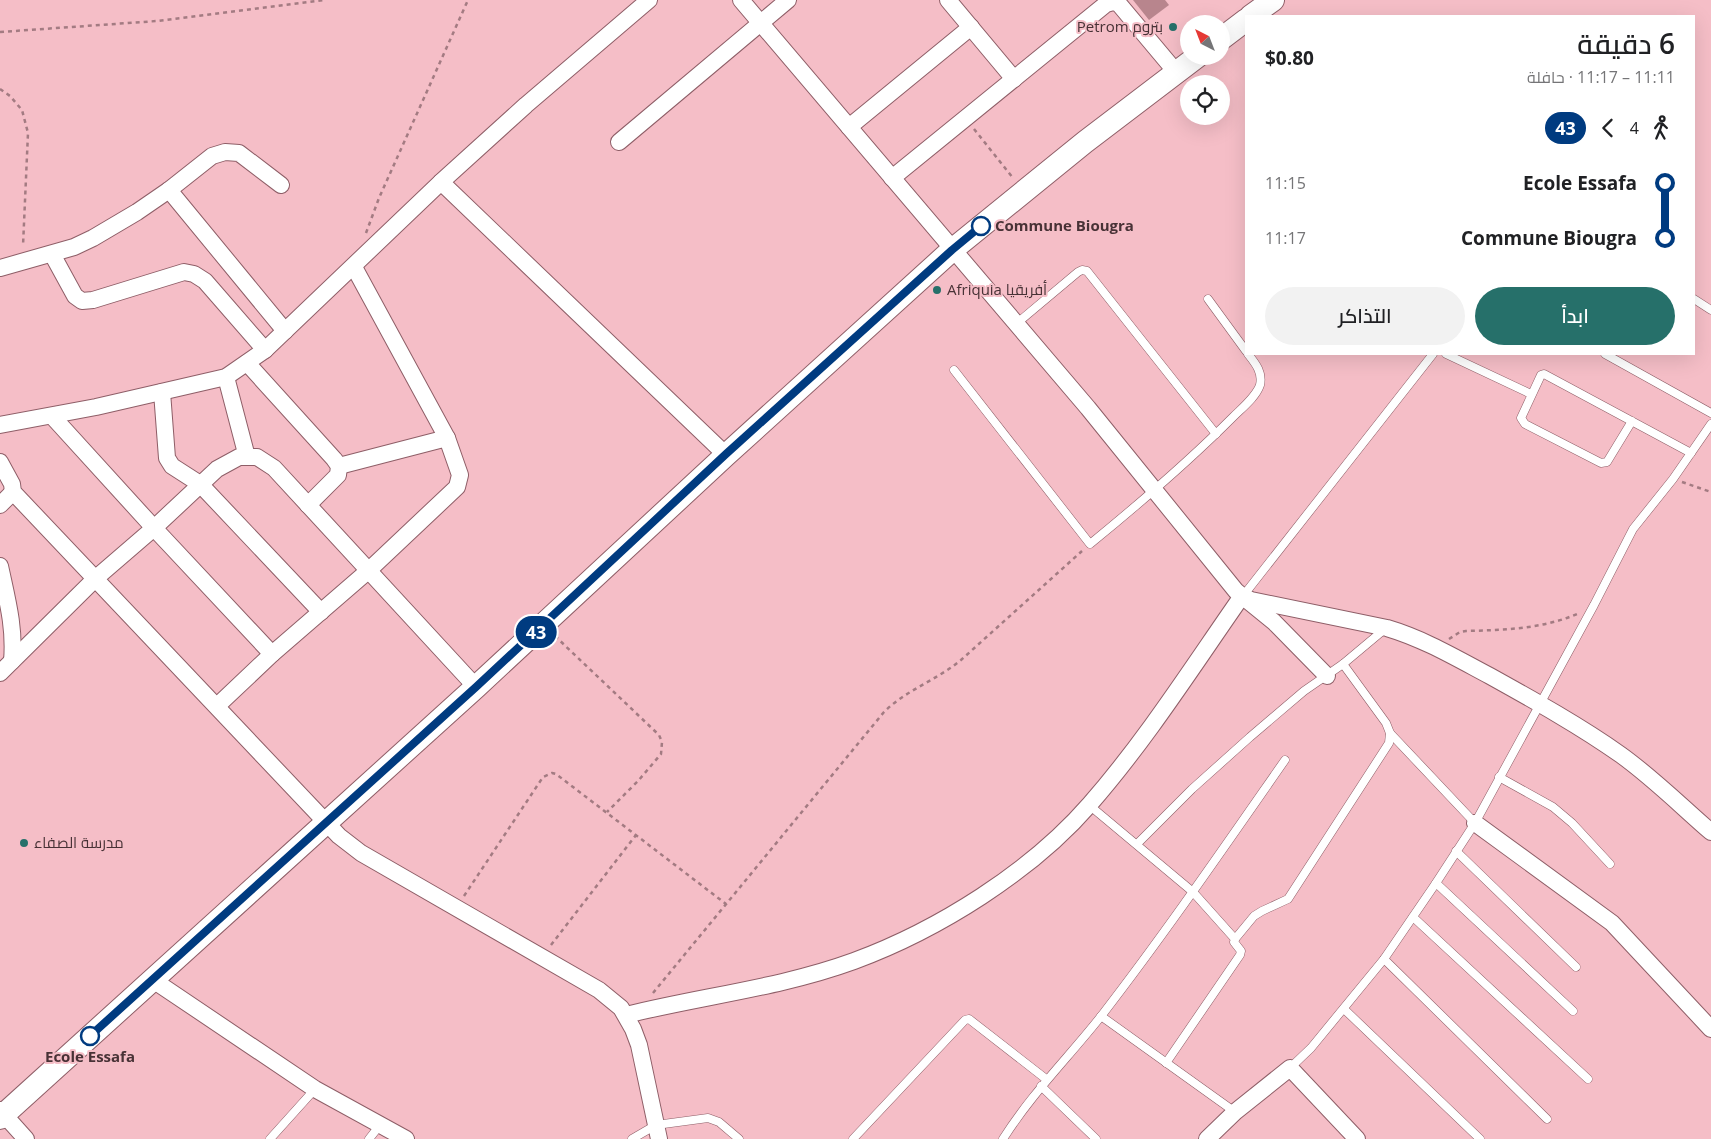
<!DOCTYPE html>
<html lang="ar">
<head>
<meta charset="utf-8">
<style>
	body { margin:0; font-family:"Open Sans",Cairo,sans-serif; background:#f2f2f2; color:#202124; direction:rtl; height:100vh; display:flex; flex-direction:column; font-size:19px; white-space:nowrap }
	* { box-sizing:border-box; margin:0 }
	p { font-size:16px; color:#757577 }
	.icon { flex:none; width:28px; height:28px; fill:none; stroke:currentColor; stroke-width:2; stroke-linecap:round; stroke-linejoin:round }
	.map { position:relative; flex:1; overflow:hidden; direction:ltr }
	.drawer { position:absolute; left:1245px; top:15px; width:450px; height:340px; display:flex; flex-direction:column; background:#fff; border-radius:0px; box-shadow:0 5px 20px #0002; direction:rtl }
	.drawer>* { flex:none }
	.badge { padding:0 10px; border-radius:16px; font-size:18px; line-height:32px }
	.needle { width:32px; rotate:318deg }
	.buttons { position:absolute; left:1180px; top:15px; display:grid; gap:10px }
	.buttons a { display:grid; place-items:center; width:50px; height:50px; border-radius:50%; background:#fff; box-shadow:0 5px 20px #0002; font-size:25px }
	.map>.badge { position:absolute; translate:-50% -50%; box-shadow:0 0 0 2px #fff }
	.legs { display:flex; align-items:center; gap:8px; height:55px; padding:0 20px; font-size:16px }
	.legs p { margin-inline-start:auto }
	.summary { display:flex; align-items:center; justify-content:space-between; height:85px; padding:0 20px }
	h1 { font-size:28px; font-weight:600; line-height:38px }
	.button { display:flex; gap:10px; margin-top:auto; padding:10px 20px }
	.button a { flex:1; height:58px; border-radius:30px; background:#26706a; color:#fff; font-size:20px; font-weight:600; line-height:58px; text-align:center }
	.button a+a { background:#f2f2f2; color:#202124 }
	ul { padding:0 20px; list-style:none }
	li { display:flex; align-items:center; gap:18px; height:55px; font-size:19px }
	li i { display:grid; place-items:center; width:8px; height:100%; margin:0 6px; background:currentColor }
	li i::after { content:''; width:12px; height:12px; margin:-6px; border:4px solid; border-radius:50%; background:#fff }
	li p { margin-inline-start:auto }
	li:first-child i { background:linear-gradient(#0000 50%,currentColor 0) }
	li:last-child i { background:linear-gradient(currentColor 50%,#0000 0) }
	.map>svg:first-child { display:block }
	.building { fill:#b8858d }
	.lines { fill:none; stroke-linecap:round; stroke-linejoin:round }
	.service-casing { stroke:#8e5e67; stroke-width:9 }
	.minor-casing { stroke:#8e5e67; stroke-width:18 }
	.secondary-casing { stroke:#8e5e67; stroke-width:24 }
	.path { stroke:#a37b82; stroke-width:2.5; stroke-dasharray:4 4; stroke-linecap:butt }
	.service { stroke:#fff; stroke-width:8 }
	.minor { stroke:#fff; stroke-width:16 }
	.secondary { stroke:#fff; stroke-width:22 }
	.line-1-casing { stroke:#fff; stroke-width:11 }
	.line-1 { stroke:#003b80; stroke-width:8 }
	.poi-dot { fill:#26706a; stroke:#f5bec7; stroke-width:2 }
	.stop-1-dot { fill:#fff; stroke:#003b80; stroke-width:2.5 }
	.labels { text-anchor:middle; stroke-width:4; stroke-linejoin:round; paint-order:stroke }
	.poi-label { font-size:15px; fill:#483236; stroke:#f5bec7; text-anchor:start }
	.stop-label { font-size:15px; font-weight:bold; fill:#483236; stroke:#f5bec7; text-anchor:start }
</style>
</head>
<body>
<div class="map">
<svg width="1711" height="1139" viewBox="0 0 1711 1139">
	<rect width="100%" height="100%" fill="#f5bec7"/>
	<path class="building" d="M1133,0h32l4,5 -20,15z"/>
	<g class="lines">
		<g class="service-casing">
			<g id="service">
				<path d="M1208,299l38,52"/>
				<path d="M1694,299l17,11"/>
				<path d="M1016,324l62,-52 4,-2 5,1 129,163"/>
				<path d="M1446,354l85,40"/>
				<path d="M1605,354l106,59"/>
				<path d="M954,370l136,174c49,-40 98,-82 143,-127 9,-9 23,-20 27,-32 3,-13 -5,-22 -12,-31"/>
				<path d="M1632,421l-25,41 -6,1 -76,-39 -4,-6 20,-43 3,-1 147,79"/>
				<path d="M1243,596l190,-242"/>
				<path d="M1390,733l85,90"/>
				<path d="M1499,777l54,30 19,16 38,41"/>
				<path d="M1089,805l104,87 42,47 -1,3 7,9 -1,4 -74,108"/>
				<path d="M1137,844l55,-55 58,-52 54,-46 39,-27 43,-36"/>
				<path d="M1456,851l120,116"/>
				<path d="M1436,883l137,128"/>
				<path d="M1413,917l175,162"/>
				<path d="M1235,939l19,-23 8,-5 26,-12 101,-156 1,-10 -4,-10 -43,-59"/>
				<path d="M1384,959l163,160"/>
				<path d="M1344,1009l136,130"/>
				<path d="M1101,1016l134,96"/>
				<path d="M1290,1068l21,-20 73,-89 52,-76 39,-60 119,-218 39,-76 40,-50 38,-55"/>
				<path d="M1041,1086l55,53"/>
				<path d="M270,1139l45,-50"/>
				<path d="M369,1139l11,-14"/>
				<path d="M632,1139l24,-14 52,-7 11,4 20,17"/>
				<path d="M853,1139l112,-119 4,-1 77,60"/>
				<path d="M1003,1139c29,-46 66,-82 99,-124 64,-83 123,-169 183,-255"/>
			</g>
		</g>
		<g class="minor-casing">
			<g id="minor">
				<path d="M741,0l347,408 148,183 6,5 9,4 136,28c37,11 69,30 103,48 45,25 90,50 131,79 32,23 60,51 90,77"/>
				<path d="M948,0l66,79"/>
				<path d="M849,127l122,-100"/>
				<path d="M619,142l169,-142"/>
				<path d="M892,178l214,-174 7,-2 6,2 57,68"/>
				<path d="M441,182l285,273"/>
				<path d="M169,190l116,141"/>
				<path d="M52,254l23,42 7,5 11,-1 91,-28 10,2 11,7 60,69"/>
				<path d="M0,268l74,-21 19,-9 44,-26 32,-22 43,-34 13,-4 14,1 42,32"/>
				<path d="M247,363l87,96 5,7 -1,9 -30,30"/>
				<path d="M226,377l21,80"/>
				<path d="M162,392l5,66 5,8 28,18 121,128"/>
				<path d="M52,416l102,112 118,126"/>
				<path d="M0,425l96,-18 130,-30 39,-27 176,-168 85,-77 123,-105"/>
				<path d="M0,462l12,22 1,8 326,344 22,17 238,137 22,18 12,21 6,16 20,94"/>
				<path d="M339,466l108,-28"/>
				<path d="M0,505l13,-13"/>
				<path d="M0,566c7,33 15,61 12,95"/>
				<path d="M0,673l96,-95 58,-50 63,-59 22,-12h18l17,11 202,219"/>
				<path d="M217,706l55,-52 96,-83 89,-84 3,-12 -13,-37 -93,-171"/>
				<path d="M1475,823l137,100 99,106"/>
				<path d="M153,980l162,109 91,50"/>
				<path d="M626,1015c76,-19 154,-27 228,-54 84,-31 177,-89 236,-157 56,-64 103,-138 152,-208l32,26 53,54"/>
				<path d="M0,1110l26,29"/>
				<path d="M1207,1139l28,-27 55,-44 67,71"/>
			</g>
		</g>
		<g class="secondary-casing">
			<g id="secondary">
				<path d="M1251,16l22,-16"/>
				<path d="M1221,39l25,-19"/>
				<path d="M0,1118l476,-431 250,-232 226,-205 133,-108 113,-86"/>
			</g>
		</g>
		<g class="path">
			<path d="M0,32l157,-11 168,-21"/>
			<path d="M0,89l10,7 12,14 6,23 -5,113"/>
			<path d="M974,129l39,49"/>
			<path d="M366,233l13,-35 89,-198"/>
			<path d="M1682,482l29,10"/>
			<path d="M555,636l104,99 3,7 -1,12 -23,27 -31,31"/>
			<path d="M1449,639l11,-7 6,-1c38,-1 76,-2 111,-17"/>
			<path d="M464,896l79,-119 9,-4 4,1 170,130"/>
			<path d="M551,945l85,-110"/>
			<path d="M653,993l231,-281c22,-22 53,-32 77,-52l121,-109"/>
		</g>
		<use href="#service" class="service"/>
		<use href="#minor" class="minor"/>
		<use href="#secondary" class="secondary"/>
	</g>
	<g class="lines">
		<g class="line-1-casing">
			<path id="line-1" d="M90,1036l386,-349 250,-233 226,-204 29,-24"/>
		</g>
		<use href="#line-1" class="line-1"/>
	</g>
	<g class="poi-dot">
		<circle cx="1173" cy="27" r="5"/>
		<circle cx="937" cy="290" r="5"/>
		<circle cx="24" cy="843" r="5"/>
	</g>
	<g class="stop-1-dot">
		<circle cx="981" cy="226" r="9"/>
		<circle cx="90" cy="1036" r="9"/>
	</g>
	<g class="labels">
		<g class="poi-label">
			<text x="1163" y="32" text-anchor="end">Petrom بتروم</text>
			<text x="947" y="295">Afriquia أفريقيا</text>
			<text x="34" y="848">مدرسة الصفاء</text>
		</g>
		<g class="stop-label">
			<text x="995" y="231">Commune Biougra</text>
			<text x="90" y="1062" text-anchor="middle">Ecole Essafa</text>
		</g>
	</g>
</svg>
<div class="buttons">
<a><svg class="needle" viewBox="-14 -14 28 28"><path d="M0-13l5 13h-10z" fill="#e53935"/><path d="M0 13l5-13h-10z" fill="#757577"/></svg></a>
<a><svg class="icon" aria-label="locate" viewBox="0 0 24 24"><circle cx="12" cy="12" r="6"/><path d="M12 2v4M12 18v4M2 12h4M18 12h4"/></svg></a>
</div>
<b class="badge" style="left:536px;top:632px;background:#003b80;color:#fff">43</b>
<section class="drawer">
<div class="summary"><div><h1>6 دقيقة</h1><p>11:11 – 11:17 · حافلة</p></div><b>$0.80</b></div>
<div class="legs"><svg class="icon" aria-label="walk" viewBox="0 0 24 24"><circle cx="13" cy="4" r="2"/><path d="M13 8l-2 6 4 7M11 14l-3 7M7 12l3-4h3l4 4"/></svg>4<svg class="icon" aria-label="back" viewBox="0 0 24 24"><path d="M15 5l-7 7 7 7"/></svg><b class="badge" style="background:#003b80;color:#fff">43</b></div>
<ul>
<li><i style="color:#003b80"></i><b>Ecole Essafa</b><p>11:15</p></li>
<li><i style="color:#003b80"></i><b>Commune Biougra</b><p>11:17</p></li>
</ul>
<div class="button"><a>ابدأ</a><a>التذاكر</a></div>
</section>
</div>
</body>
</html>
